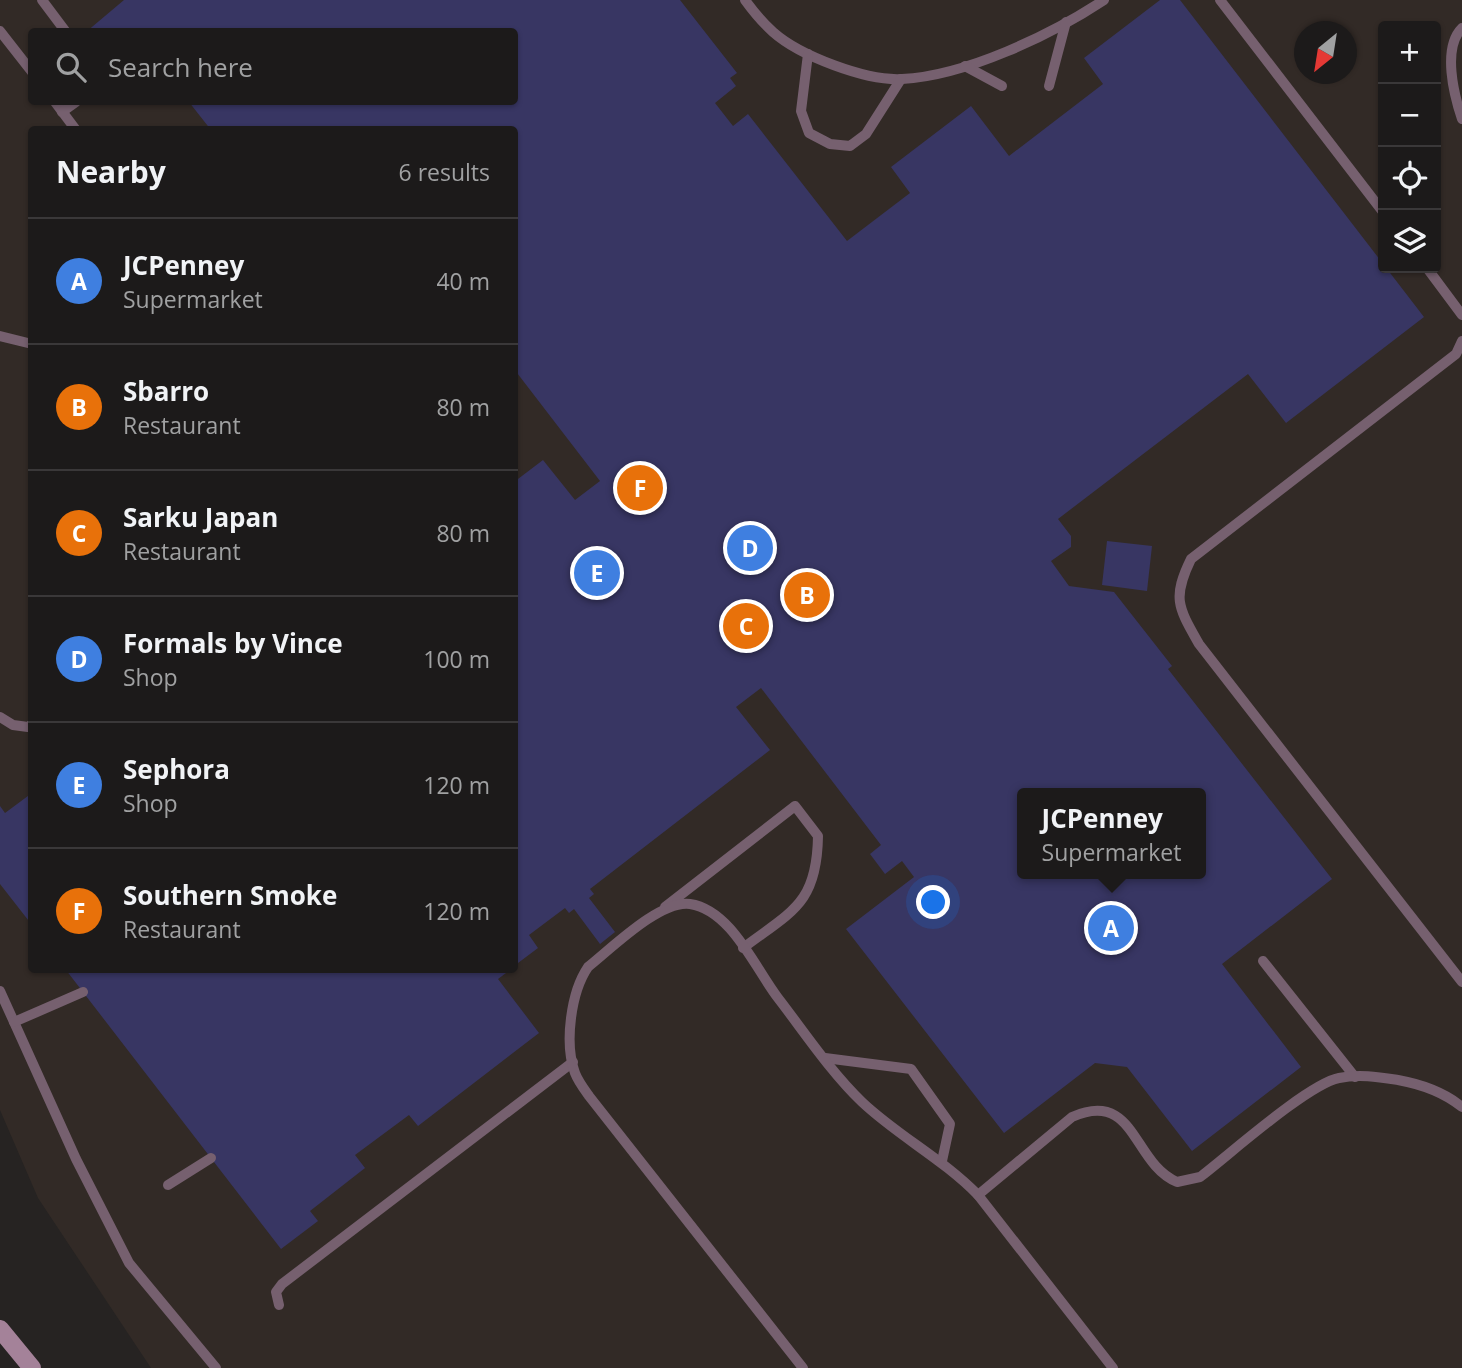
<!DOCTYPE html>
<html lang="en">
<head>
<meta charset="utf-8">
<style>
	body { margin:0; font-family:"Open Sans",sans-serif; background:#252323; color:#f1f3f6 }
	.controls { position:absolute; right:21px; top:21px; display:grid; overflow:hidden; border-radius:7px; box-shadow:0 2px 5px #0004 }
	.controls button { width:63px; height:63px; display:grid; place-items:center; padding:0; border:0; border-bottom:2px solid #3a3839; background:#1c1a1a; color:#f1f3f6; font:35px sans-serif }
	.compass { position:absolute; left:1294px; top:21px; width:63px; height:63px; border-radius:50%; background:#1c1a1a; box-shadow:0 2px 5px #0004; rotate:210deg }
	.you { position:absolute; left:934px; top:903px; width:24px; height:24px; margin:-18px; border:5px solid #fff; border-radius:50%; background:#1a73e8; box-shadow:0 0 0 10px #1a73e833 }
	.badge { display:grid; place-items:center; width:46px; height:46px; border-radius:50%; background:#1a73e8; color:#fff; font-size:23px; font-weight:700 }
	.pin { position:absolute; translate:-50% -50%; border:4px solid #fff; box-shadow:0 2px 7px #0006 }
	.popup { position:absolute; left:1017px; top:788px; width:189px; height:91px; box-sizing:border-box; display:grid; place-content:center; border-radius:7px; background:#1c1a1a; filter:drop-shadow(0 2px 5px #0005); font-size:23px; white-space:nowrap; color:#a0a1a2 }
	.popup b { font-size:26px; color:#f1f3f6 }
	.popup::after { content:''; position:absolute; left:50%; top:100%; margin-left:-14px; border:14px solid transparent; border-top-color:#1c1a1a }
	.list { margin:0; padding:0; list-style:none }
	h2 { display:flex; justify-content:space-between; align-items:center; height:91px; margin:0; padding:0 28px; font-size:30px }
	h2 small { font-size:23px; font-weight:400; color:#a0a1a2 }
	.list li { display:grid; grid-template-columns:46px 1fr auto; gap:21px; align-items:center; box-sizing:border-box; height:126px; padding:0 28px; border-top:2px solid #3a3839 }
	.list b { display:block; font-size:26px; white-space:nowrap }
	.list p { margin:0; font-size:23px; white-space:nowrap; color:#a0a1a2 }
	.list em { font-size:23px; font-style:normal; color:#a0a1a2 }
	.icon { flex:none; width:38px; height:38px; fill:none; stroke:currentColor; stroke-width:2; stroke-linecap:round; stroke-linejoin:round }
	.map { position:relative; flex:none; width:1462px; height:1368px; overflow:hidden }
	.search { position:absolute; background:#1c1a1a; box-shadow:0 2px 5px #0004; left:28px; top:28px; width:490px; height:77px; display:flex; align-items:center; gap:18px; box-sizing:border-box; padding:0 24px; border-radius:7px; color:#a0a1a2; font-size:26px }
	.panel { position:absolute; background:#1c1a1a; box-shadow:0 2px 5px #0004; left:28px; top:126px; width:490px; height:847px; border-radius:7px }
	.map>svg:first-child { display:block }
	.built { fill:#322a26; fill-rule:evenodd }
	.building { fill:#383663; fill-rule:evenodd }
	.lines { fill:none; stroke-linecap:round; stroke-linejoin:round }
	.lane { stroke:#76606f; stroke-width:10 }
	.secondary { stroke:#a48299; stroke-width:18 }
</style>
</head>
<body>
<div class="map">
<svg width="1462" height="1368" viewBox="0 0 1462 1368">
	<rect width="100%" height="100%" fill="#262322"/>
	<path class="built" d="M0,0h1462v1368h-1311l-113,-170 -38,-88zM1383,26h53v242h-53zM32,32h482v70h-482zM1304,32h42v42h-42zM32,130h482v840h-482zM1022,793h178v81h-178z"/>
	<g class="building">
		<path d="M124,0h556l57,73 -7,5 6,8 -21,17 18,23 15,-12 99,127 63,-48 -19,-26 80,-61 38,50 94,-72 -19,-26 76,-58h20l244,317 -138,106 -38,-49 -190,145 13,17v11l-20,14 18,25 45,6 58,74 -4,3 164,210 -110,85 79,103 -109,84 -65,-84 -32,-4 -91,70 -158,-204 68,-52 -12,-16 -17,13 -15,-20 11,-9 -120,-157 -25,19 34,43 -180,139 4,5 -5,4 26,34 -15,12 -26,-35 -5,4 -4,-5 -36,27 9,13 -24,18v-484l29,-22 32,40 25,-19 -86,-112v-239h-303l-22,-28h325v-70h-428zM1022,793h178v81h-178z"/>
		<polygon points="1107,541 1152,546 1147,591 1102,585"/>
		<polygon points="32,793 32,925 0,884 0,806 5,813"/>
		<polygon points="66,970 510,970 498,979 539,1033 418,1126 409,1115 355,1155 365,1168 310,1211 318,1221 281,1249"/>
	</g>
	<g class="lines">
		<g class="lane">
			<polyline points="42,0 66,32"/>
			<path d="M745,0c8,11 18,23 28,32 27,24 93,49 129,47 63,-3 149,-44 202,-79"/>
			<polyline points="1220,0 1383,212"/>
			<path d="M1462,28c-20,20 -8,67 0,91"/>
			<polyline points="0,31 32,72"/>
			<polyline points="808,54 801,111 809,133 830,144 850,146 866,134 901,79"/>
			<polyline points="965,66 1002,86"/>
			<polyline points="1049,86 1066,22"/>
			<polyline points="55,102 76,130"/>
			<polyline points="62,112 76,102"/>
			<polyline points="1427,268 1462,315"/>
			<polyline points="0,336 32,344"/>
			<path d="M1462,341l-6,13 -265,205c-19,39 -13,48 8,85l263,338"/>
			<polyline points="0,717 13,725 28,727 32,724"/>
			<path d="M665,907l130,-101 23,30c-1,68 -26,75 -75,112"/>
			<polyline points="1263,961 1355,1077"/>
			<polyline points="0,991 76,1159 129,1263 216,1368"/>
			<polyline points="14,1022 83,992"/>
			<polyline points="825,1058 911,1069 950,1124 942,1161"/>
			<polyline points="168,1185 211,1158"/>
			<path d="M978,1195l94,-78c64,-28 60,46 105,65l23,-5c29,-22 108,-93 139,-99 20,-4 39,-1 59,2 22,4 47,13 64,27"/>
			<polyline points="279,1305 276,1292 282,1284 573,1062"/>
			<path d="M803,1368l-214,-272c-5,-7 -11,-15 -14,-23 -11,-30 -4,-81 13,-106 24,-19 72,-67 102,-63 41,6 65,64 88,94 27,35 52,73 84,104 36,34 81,57 116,93l135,173"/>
		</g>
		<polyline class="secondary" points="0,1329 32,1368"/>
	</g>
</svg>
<div class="controls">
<button>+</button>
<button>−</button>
<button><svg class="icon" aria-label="locate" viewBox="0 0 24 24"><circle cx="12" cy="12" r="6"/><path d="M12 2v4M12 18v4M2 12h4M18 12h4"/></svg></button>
<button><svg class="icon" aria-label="layers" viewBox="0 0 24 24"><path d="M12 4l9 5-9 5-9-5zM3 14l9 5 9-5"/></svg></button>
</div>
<svg class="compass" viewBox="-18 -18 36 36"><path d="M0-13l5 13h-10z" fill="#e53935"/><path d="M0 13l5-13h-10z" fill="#a0a1a2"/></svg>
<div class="you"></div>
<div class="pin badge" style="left:1111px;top:928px;background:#3f7fe0">A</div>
<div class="popup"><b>JCPenney</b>Supermarket</div>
<div class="pin badge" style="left:807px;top:595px;background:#e8710a">B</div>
<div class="pin badge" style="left:746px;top:626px;background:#e8710a">C</div>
<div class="pin badge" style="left:750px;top:548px;background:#3f7fe0">D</div>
<div class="pin badge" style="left:597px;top:573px;background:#3f7fe0">E</div>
<div class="pin badge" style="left:640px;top:488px;background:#e8710a">F</div>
<div class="search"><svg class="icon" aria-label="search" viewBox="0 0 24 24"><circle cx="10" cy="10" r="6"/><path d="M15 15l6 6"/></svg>Search here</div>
<section class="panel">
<h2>Nearby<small>6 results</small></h2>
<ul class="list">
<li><span class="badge" style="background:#3f7fe0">A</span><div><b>JCPenney</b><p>Supermarket</p></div><em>40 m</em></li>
<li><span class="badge" style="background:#e8710a">B</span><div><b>Sbarro</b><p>Restaurant</p></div><em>80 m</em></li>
<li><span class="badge" style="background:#e8710a">C</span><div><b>Sarku Japan</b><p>Restaurant</p></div><em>80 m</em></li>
<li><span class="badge" style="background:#3f7fe0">D</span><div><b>Formals by Vince</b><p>Shop</p></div><em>100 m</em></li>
<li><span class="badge" style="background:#3f7fe0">E</span><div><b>Sephora</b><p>Shop</p></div><em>120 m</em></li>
<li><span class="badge" style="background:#e8710a">F</span><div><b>Southern Smoke</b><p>Restaurant</p></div><em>120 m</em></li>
</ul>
</section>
</div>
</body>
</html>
